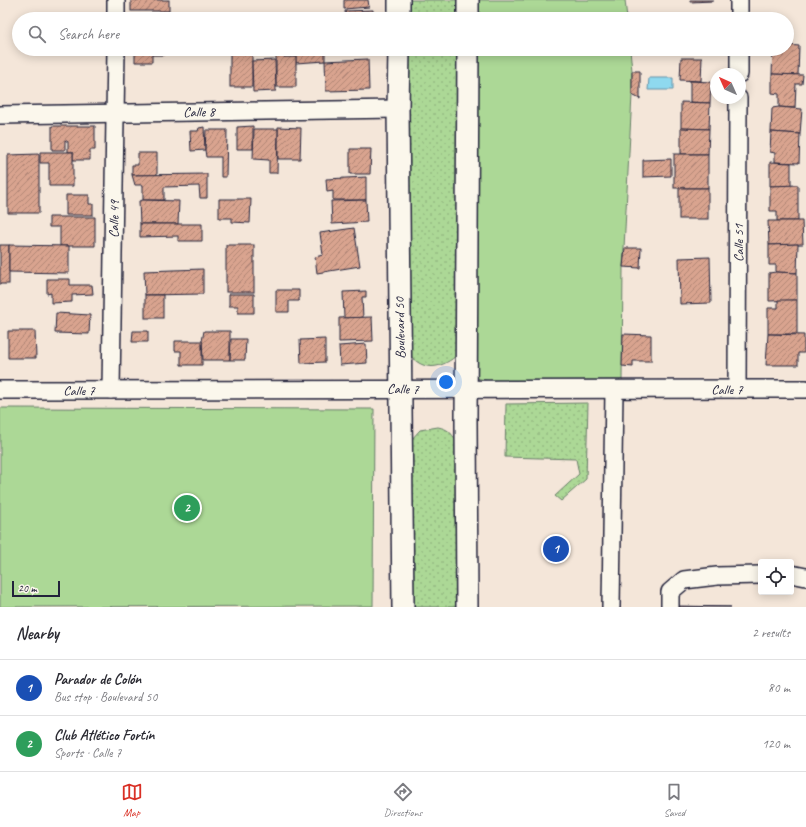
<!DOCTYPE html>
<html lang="en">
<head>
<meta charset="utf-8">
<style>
	body { margin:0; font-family:Caveat,sans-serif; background:#f2f2f3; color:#2b2b33 }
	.controls { position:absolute; right:12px; bottom:12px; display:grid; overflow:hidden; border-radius:4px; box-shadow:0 2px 10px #0003 }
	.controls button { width:36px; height:36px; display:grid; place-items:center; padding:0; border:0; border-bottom:1px solid #e1e1e2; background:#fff; color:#2b2b33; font:20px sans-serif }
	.compass { position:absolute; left:710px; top:68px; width:36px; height:36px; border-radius:50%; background:#fff; box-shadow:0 2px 10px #0003; rotate:315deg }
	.scale { position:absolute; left:12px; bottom:10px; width:48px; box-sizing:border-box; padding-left:4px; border:2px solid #22223b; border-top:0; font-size:11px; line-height:14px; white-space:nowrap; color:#22223b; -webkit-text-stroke:3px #fbf7ec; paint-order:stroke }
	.you { position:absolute; left:446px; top:382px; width:14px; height:14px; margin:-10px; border:3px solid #fff; border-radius:50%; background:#1a73e8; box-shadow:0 0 0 6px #1a73e833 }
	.badge { display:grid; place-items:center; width:26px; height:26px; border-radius:50%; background:#d93025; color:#fff; font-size:13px; font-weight:700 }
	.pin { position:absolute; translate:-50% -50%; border:2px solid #fff; box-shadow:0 1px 4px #0006 }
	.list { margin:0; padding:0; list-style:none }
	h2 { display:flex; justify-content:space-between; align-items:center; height:52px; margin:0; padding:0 16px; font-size:17px }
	h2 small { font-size:13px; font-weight:400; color:#7c7c81 }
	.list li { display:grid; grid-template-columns:26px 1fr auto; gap:12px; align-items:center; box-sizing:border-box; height:56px; padding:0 16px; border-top:1px solid #e1e1e2 }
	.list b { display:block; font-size:15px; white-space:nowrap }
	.list p { margin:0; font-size:13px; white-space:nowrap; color:#7c7c81 }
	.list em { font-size:13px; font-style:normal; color:#7c7c81 }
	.icon { flex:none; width:22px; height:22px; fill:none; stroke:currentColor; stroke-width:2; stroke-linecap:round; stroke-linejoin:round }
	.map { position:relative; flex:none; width:806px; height:607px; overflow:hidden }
	.search { position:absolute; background:#fff; box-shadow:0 2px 10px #0003; left:12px; right:12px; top:12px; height:44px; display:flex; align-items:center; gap:10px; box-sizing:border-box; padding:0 14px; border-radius:22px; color:#7c7c81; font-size:15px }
	.sheet { height:164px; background:#fff }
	nav { display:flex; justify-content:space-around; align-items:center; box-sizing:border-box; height:56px; border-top:1px solid #e1e1e2; background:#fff; font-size:11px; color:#7c7c81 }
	nav a { display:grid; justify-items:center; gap:2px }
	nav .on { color:#d93025 }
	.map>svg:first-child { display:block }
	.grass { fill:url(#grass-dots); stroke:#677d68 }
	.green { fill:#acd896; stroke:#677d68 }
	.water { fill:#8fd9ef; stroke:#6390a7 }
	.building { fill:url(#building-hatch); stroke:#22223b }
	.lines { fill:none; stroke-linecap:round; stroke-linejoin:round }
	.minor-casing { stroke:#22223b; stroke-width:20 }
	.major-casing { stroke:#22223b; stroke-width:24 }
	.minor { stroke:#fbf7ec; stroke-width:17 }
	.major { stroke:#fbf7ec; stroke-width:21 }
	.labels { text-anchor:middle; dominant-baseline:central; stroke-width:3.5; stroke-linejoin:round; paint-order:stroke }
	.street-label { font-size:14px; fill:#22223b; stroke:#fbf7ec }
</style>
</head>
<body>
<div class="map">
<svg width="806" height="607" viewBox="0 0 806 607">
	<defs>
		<pattern id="grass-dots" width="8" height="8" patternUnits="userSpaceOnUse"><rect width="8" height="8" fill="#acd896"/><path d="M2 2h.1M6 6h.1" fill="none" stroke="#94b982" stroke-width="1.8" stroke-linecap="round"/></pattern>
		<pattern id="building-hatch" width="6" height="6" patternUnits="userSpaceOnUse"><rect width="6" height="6" fill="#d9a48f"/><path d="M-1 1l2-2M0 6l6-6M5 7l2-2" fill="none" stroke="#b08576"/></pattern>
	</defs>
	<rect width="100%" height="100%" fill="#f4e6d9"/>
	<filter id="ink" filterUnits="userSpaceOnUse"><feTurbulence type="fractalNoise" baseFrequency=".025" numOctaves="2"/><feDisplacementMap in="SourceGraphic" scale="8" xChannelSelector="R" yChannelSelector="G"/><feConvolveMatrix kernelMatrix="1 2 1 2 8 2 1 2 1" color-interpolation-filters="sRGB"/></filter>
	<g filter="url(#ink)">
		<g class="grass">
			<rect x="409" y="0" width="50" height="19"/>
			<path d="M409,49h50l-3,307c-17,14 -34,15 -48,-3z"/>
			<polygon points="588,403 586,479 561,501 555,496 579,474 576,459 505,457 506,404"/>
			<path d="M438,427c10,2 13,5 18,14l4,166h-50l1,-167 9,-10z"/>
		</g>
		<g class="green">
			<polygon points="473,0 625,0 627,19 473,19"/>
			<polygon points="473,49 630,49 632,71 632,95 623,267 622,380 490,381 476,378"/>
			<polygon points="0,408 374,409 373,606 0,607"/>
		</g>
		<polygon class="water" points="649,78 673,78 673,90 648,90"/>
		<g class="building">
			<rect x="131" y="0" width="38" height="11"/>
			<polygon points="344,0 368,0 369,7 344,9"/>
			<polygon points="690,0 713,0 713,1 690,2"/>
			<polygon points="373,10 373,19 346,19 345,11"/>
			<polygon points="787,45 799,46 798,75 772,74 773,49 787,49"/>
			<polygon points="135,49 165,49 165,55 152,55 152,62 135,62"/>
			<rect x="230" y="49" width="22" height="38"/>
			<polygon points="295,49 325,49 325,61 296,63"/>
			<polygon points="276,54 283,54 284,57 296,57 296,87 276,87"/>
			<polygon points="681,58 702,58 701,81 680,80"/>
			<polygon points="368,59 369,90 326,91 325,61"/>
			<polygon points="275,60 276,91 253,92 252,61"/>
			<polygon points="632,71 640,71 640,99 632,95"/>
			<polygon points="772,74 803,75 802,84 796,84 795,108 779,107 779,94 772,93"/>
			<polygon points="690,81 711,82 710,103 690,102"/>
			<polygon points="681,102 710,103 709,129 681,128"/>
			<polygon points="779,107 802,109 800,134 771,132 772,108"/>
			<polygon points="52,126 95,126 95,150 90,150 90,160 73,160 73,152 68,152 68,142 65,140 65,150 52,150"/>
			<polygon points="253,126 253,149 237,149 237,127"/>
			<polygon points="204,127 205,150 191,151 190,131 198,131 199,128"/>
			<polygon points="278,127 301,128 300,159 278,159"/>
			<polygon points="681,128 709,129 708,154 681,154"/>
			<polygon points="254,129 278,129 277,173 269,173 269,160 253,159"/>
			<polygon points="206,130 227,130 226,177 221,177 221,157 206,157 205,150"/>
			<polygon points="771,132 800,134 799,163 775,162 775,153 770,152"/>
			<polygon points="350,149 371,149 370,174 350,174"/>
			<polygon points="40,152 73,152 73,186 49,186 49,163 40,163"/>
			<polygon points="138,153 157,153 157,175 132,175 132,165 138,165"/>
			<polygon points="39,154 39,213 8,213 8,155"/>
			<rect x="674" y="154" width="34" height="34"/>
			<polygon points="671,159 671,176 643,177 643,160"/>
			<polygon points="770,162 791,163 791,186 770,186"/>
			<polygon points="207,174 207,198 200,198 199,186 164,187 164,200 143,200 143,185 135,185 132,175"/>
			<polygon points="366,177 366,200 333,200 333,191 327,192 326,179"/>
			<polygon points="798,185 798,221 777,221 777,211 770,211 770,186"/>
			<rect x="679" y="188" width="29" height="31"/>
			<polygon points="66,195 89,195 89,204 93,204 93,215 66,215"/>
			<polygon points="219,199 251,199 250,223 232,222 232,218 219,218"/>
			<polygon points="143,200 179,201 178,224 140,224 139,201"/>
			<polygon points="366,200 367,222 332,224 331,201"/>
			<polygon points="49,217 95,217 95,246 60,246 60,227 49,227"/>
			<polygon points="768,221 802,221 803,244 769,245"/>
			<polygon points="140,224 202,224 202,241 178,241 178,236 140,237"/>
			<polygon points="354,228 360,266 317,273 315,257 323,255 320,233"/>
			<polygon points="798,244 797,273 776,272 776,265 769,265 769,245"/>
			<rect x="0" y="245" width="9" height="39"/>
			<polygon points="9,245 69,246 69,273 9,272"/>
			<rect x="226" y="245" width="28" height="47"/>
			<polygon points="625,248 641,248 640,268 623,267"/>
			<polygon points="710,257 711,303 680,304 679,258"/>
			<polygon points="203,269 203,294 145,295 144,271"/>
			<polygon points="776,272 797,273 797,300 769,301 769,273"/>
			<polygon points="47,279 70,279 70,285 92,285 93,294 72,295 72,302 51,303 51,293 47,294"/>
			<polygon points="276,290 299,290 299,301 289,301 289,312 276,312"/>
			<polygon points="366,291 366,297 362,297 363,318 344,318 343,292"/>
			<polygon points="229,294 254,294 254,313 238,313 238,306 229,306"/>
			<rect x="145" y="295" width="18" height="23"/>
			<polygon points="778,300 797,300 797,334 768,334 768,308 778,308"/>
			<polygon points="56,313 90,315 89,334 55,333"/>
			<polygon points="372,317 373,341 339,342 339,318"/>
			<polygon points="8,331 35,331 36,358 8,358"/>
			<polygon points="133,331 148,331 148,342 132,342"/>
			<polygon points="204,331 230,331 230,360 203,360 202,341"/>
			<polygon points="623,334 651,335 651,361 633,361 633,367 622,366"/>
			<polygon points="768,334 804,335 804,353 798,353 798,365 766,365"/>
			<polygon points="231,339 246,339 245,360 230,360"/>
			<polygon points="325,339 325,362 301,363 300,340"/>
			<polygon points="175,341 202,341 202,365 181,365 181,351 175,351"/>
			<polygon points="366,344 367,363 340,365 339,346"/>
			<polygon points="679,606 731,607 679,607"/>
		</g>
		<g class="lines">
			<defs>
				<g id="minor">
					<polyline points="116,0 116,19"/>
					<polyline points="739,19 739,0"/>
					<polyline points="739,74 739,49"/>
					<polyline points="0,115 398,109"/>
					<polyline points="737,389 738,98"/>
					<polyline points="0,390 806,389"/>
					<polyline points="111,390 116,49"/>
					<polyline points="791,574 806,577"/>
					<polyline points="611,607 614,390"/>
					<polyline points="670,607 670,592 684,580 717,576 761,575"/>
				</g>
				<g id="major">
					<polyline points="399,19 399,0"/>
					<polyline points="468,19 468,0"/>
					<polyline points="399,49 398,109 403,607"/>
					<polyline points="467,607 466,420 468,49"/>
				</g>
			</defs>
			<use href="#minor" class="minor-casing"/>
			<use href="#major" class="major-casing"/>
			<use href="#minor" class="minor"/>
			<use href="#major" class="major"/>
		</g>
	</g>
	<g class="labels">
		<g class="street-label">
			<text transform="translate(199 112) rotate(-1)">Calle 8</text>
			<text transform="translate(114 219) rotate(-89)">Calle 49</text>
			<text transform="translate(738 243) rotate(-90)">Calle 51</text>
			<text transform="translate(400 328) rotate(-91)">Boulevard 50</text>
			<text transform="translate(403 389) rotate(1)">Calle 7</text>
			<text x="727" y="389">Calle 7</text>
			<text x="79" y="390">Calle 7</text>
		</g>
	</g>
</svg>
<div class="controls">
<button><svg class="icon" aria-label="locate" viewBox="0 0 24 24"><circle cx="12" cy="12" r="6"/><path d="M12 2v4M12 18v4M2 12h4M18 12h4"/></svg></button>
</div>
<svg class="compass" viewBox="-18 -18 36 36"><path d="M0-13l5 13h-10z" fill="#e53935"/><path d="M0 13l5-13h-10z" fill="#7c7c81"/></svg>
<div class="scale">20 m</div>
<div class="you"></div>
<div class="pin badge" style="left:556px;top:549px;background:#1a4fb4">1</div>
<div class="pin badge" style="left:187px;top:508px;background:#2e9e5b">2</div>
<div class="search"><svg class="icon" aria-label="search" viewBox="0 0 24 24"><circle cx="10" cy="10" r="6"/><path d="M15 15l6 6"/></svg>Search here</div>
</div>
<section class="sheet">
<h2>Nearby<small>2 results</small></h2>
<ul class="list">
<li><span class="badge" style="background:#1a4fb4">1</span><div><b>Parador de Colón</b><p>Bus stop · Boulevard 50</p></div><em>80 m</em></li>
<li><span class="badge" style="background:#2e9e5b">2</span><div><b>Club Atlético Fortín</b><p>Sports · Calle 7</p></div><em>120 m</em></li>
</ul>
</section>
<nav>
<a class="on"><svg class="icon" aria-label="map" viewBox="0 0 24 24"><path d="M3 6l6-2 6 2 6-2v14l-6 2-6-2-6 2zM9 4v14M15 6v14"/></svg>Map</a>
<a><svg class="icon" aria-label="directions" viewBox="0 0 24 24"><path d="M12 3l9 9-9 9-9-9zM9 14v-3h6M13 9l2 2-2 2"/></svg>Directions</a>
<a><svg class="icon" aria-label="saved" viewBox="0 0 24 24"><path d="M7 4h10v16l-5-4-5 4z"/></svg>Saved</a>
</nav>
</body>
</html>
